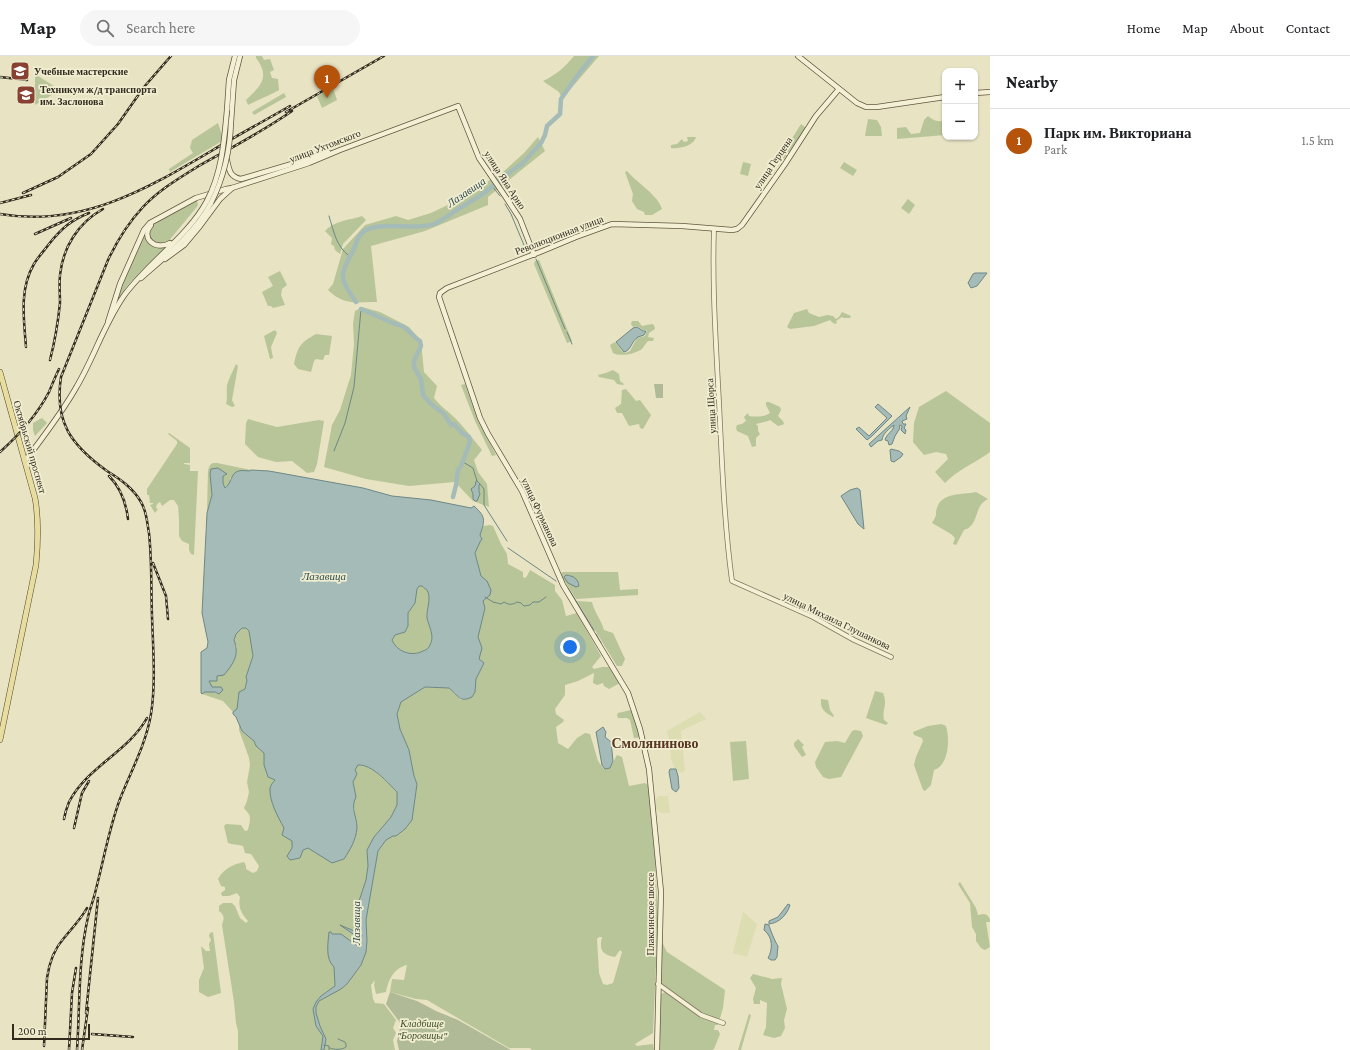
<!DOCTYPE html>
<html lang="en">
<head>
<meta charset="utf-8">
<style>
	body { margin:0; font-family:"Crimson Pro",serif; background:#f6f6f6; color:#202124 }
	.controls { position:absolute; right:12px; top:12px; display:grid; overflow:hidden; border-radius:8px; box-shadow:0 1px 3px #0004 }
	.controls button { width:36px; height:36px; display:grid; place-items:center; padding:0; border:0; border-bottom:1px solid #e0e0e0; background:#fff; color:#202124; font:20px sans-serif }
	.scale { position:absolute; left:12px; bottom:10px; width:78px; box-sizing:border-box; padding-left:4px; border:2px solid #322b1e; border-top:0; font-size:11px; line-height:14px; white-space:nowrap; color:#322b1e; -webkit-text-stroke:3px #f0edd1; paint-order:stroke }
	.you { position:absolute; left:570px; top:591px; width:14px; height:14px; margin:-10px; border:3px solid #fff; border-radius:50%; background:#1a73e8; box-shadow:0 0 0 6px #1a73e833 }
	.badge { display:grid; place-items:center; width:26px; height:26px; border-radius:50%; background:#b45309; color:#fff; font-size:13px; font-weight:700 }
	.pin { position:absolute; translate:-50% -33px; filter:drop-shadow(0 1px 2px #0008) }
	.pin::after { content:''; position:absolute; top:21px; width:14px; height:12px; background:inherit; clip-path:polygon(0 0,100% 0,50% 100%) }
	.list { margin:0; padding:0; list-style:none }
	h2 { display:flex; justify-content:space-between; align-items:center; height:52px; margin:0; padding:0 16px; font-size:17px }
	h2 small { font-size:13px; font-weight:400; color:#757577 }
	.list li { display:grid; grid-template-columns:26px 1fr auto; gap:12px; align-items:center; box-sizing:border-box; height:64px; padding:0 16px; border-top:1px solid #e0e0e0 }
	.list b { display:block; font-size:15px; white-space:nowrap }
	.list p { margin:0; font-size:13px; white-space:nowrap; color:#757577 }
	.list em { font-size:13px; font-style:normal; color:#757577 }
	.icon { flex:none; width:22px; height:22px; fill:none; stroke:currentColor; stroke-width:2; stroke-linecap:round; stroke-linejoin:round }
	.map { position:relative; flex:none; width:990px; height:994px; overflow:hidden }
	header { display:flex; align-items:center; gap:24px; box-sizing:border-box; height:56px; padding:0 20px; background:#fff; border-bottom:1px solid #e0e0e0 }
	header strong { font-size:19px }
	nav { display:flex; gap:22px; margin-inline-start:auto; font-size:14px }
	.search { width:280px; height:36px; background:#f6f6f6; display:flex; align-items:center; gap:10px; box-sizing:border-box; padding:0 14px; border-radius:22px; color:#757577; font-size:15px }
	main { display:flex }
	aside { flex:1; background:#fff }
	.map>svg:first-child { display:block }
	.farmland { fill:#dcddb1 }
	.green { fill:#b8c598; fill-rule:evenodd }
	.cemetery { fill:#b0ba97 }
	.water { fill:#a4bbb8; stroke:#6d8886; fill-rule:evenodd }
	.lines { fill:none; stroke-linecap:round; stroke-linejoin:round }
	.stream { stroke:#6d8886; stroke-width:1 }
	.river { stroke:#a4bbb8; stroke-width:4.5 }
	.tertiary-casing { stroke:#80755c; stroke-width:5.5 }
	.secondary-casing { stroke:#62563f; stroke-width:6 }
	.primary-casing { stroke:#4e4330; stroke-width:6 }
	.tertiary { stroke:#f4f0d5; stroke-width:4 }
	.secondary { stroke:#f4f0d5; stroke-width:4.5 }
	.primary { stroke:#e7dd9e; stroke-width:5 }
	.rail-casing { stroke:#322b1e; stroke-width:2.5 }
	.rail { stroke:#f0edd1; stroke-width:1; stroke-dasharray:3; stroke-linecap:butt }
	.secondary-bridge-casing { stroke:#62563f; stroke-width:6; stroke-linecap:butt }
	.secondary-bridge { stroke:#f4f0d5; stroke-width:4.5 }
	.labels { text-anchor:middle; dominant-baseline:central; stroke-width:3.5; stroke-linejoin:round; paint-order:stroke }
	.poi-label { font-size:10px; font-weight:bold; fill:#322b1e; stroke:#f0edd1; text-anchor:start }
	.street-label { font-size:10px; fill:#322b1e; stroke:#f0edd1 }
	.park-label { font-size:10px; font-style:italic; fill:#3c4c27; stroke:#f0edd1 }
	.water-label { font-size:11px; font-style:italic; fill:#2f4c50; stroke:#f0edd1 }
	.district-label { font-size:14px; font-weight:bold; fill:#593723; stroke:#f0edd1 }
</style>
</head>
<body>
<header>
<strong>Map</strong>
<div class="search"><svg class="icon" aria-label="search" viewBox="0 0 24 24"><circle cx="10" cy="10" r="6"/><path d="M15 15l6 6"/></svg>Search here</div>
<nav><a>Home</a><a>Map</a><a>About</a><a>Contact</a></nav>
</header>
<main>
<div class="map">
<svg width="990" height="994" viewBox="0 0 990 994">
	<rect width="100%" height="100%" fill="#e8e3c3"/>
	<g class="farmland">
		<polygon points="700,656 706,663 681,675 685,715 681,717 674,711 671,703 670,688 667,675"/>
		<polygon points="659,740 668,740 670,757 662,757 655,753 655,744"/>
		<polygon points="743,856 757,868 747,901 733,897"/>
	</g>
	<g class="green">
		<path d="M256,0h6l2,4 6,-1 4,11 -4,2 2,6 6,1 1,11c-10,6 -20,9 -31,15l-2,-5c14,-14 25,-22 10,-42z"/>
		<path d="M574,0h25l-37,43 -3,-7 -16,-11c13,-6 22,-14 31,-25z"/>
		<polygon points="35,18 60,34 35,49"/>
		<polygon points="333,32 337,44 322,52 317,40"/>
		<polygon points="284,37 286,41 254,59 252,56"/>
		<path d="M928,60c6,5 10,6 17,5v14l-48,4v-11l9,-1 5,7 9,-1 4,-13z"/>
		<polygon points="868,63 877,64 881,71 882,80 865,80"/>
		<polygon points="218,67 221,76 222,85 170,116 169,113 193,97 190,92 192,84"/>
		<polygon points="801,68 806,72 783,104 780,102"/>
		<path d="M538,81l7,14 -57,46v8l-63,26 -54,15 6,56c-20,0 -33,4 -49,-12l5,-6 10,-35 22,-24 31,-9 12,4 23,-7 25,-12 47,-29 21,-19z"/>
		<path d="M687,81h9c-2,9 -17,12 -25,11v-3l6,-1 5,-5 2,3 4,-1z"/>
		<polygon points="743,106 751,108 748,120 740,118"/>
		<polygon points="844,106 857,114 853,120 840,112"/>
		<path d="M627,115c10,12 31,24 35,38l-10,6h-7l-1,-3 -7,-3 -5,-8 1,-7 -8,-22z"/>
		<polygon points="908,143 915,149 909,158 901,152"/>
		<path d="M197,144l1,5 -2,3 -29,35 -11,1c-3,-3 -7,-5 -7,-10 0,-13 37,-29 48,-34z"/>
		<path d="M362,160l4,4 -23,24 -3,10 -5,-4 -1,-4 -3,-2 1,-6 -7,-7c8,-10 25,-11 37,-15z"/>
		<polygon points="146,173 152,189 157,192 167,191 139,217 127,230 112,252 135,196"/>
		<polygon points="539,204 572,285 567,287 534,208 535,205"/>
		<polygon points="280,215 287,229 282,233 281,239 285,249 273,252 271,250 268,250 262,236 273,230 268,221"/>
		<path d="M362,251l18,5 29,15 12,14 3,31 13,14 -3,12c6,8 14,13 21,20 10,10 18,21 27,32l-8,10 4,12 9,12 2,23 -16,-6 -18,-19 -46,4 -43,-7 -42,-12 8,-42 8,-15 11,-35 3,-31 -1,-20 2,-13z"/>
		<polygon points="807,253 809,257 819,261 827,259 833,260 836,263 839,261 842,256 851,260 850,262 844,262 842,261 836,265 837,266 836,268 833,267 830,264 814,270 790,273 787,271 794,257"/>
		<path d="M632,265h6l4,5 10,-2 2,1 1,4 -6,4 -1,4 6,1 -1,3h-5c-2,2 -4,5 -6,8 -7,5 -22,8 -29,4l-3,-8 5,-3 7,9 3,2 5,-2 7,-13 8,-2 2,-6h-4l-6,-4 -4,1 -2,-3z"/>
		<polygon points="275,274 277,277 271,291 273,302 270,303 264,280"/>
		<path d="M316,278l16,2 -3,19h-4l-2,5 -7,-1 -2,2 -3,11 -13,-3 -4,-5c4,-18 6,-21 22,-30z"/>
		<path d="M236,308l2,2 -6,34 3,6 -3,1 -6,-3c2,-6 0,-12 1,-19 2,-7 6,-14 9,-21z"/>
		<path d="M613,314l6,4 1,7 4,3 -1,1 -6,-1 -3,-4 -15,-3 -1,-2c6,-1 10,-3 15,-5z"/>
		<polygon points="465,328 478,364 496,399 492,400 475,365 461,329"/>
		<polygon points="626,333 636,345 640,344 651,359 643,373 640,372 639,368 629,370 622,357 617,357 615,352 621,348 622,334"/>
		<path d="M946,335l44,32v29c-15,11 -33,18 -45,31l-10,-11 13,-13 -2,-5 -10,-2 -12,3 -11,-13 1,-19 5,-16z"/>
		<path d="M766,346h3l11,5 1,3 -3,6 5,5 1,3 -2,1 -4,1 -8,-6 -2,1 -12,3 2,2v5l2,3 -4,4v8l-4,1 -4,-11 -11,-5 -1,-3 1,-3 5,-1 4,-3 -2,-4 4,-4 1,3c6,1 16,1 21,-3l-4,-8z"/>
		<polygon points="42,362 47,367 35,380 33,374 33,367"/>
		<polygon points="248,363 277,371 319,364 324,365 317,408 314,416 307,417 292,405 276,406 258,401 245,388 246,367"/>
		<polygon points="169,377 190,392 190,407 184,407 184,408 190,409 190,415 198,415 194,499 191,498 189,494 189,488 182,485 179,480 179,464 178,450 174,444 170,444 162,450 160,446 157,448 156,452 158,453 155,457 150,449 153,448 153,447 150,447 149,439 147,439 147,433 177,388 177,385 168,378"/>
		<polygon points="213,407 217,407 251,414 230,422 230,426 226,432 223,427 223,420 226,419 218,412 211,435 212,439 207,457 208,414 210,409"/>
		<path d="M976,436l12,7c-15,7 -8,26 -24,31l-8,15 -3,-1 2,-6 -4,-4 -19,-11c1,-2 4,-6 4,-9 0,-2 0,-4 1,-6 5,-16 25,-13 39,-16z"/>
		<path d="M490,469l3,1 8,18 6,10 1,10 15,8v5l2,1 2,-2 3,-6 25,15v6l7,9 4,16 11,-3 24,43 -9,11 2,2 8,-2h8l10,16 -11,6 -5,-3 -1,-3 -6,2 -4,-2 1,-10 -16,8 -13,4v10l-10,14 1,5 8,6 -1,2 -7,5 2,16 10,6 9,-11 8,-5 5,1 8,27 6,8 6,-1 7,-13 5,2 7,29 16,-3 4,3 3,8 6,125 -5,114 -18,11 2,2 16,-2 1,6h-122l-2,-2h-21l-82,-48 -11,-1 -26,-7 2,-13 12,1 3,-15c-14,4 -18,14 -21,27l-10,2 -2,-9 1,-5 -4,5 2,14 2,4 9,1 12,16 -3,8 3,5 -3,7 2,10h-71l1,-5v-9l-5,-10 -5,-13 1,-6 3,-6 22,-12 6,-5 14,-19 6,-24 -1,-21 12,-69 8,-11 7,-4h3l9,-7 7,-9 5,-36 -3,-8 -5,-26 -9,-21 -3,-15 4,-12 24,-15 24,1 12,12 14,-8 1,-13 8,-16 -5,-4 3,-11 -4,-11 7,-29 -3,-7 7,-6 -2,-14 -6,-5 -6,-24 7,-15 -2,-2 3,-9zM599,881h3c-3,13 0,18 13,20l5,-7 2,2 -9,31 -6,2 -4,-1 -4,-11 -2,-34z"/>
		<polygon points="563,516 618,516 620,534 638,533 638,539 576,543 560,518"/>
		<path d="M419,530h3c2,2 4,3 5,4 5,8 -1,20 0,28 2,9 8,18 3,27 -1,3 -4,5 -7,6 -11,6 -25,1 -31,-10l3,-6 10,-3 3,-6v-13l7,-10 2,-14z"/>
		<path d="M577,545l15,1c2,10 9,17 12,28l9,3 12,26 -3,7h-5z"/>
		<polygon points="242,572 246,572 249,574 253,600 246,621 247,624 245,634 239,636 237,653 233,656 223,645 202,638 205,636 215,636 216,638 221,631 212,631 208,626 209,625 211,625 217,620 237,591 234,585 236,578"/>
		<path d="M875,635l8,2c5,12 -1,15 1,27l4,3 -2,2 -20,-7z"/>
		<path d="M821,643l7,1 2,10 4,6 -1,1c-8,-5 -13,-7 -12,-18z"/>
		<polygon points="631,654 633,655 639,675 639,681 636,682 634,682 630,664 627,662 618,662 617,659 618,657"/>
		<path d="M239,668l3,7 12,10 2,5 8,7v12l11,14 3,38 14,24v7l11,2 5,-2 24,14 25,-35 -4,-25 3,-5 -3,-15 4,-8 -2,-4 3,-5c14,-1 29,18 39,27v13l-6,12 -17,20 -7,13 1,16 -2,14 -7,21 1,31 -1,1 -18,-7 21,9 -3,12 -11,-8 -16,-5 -4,14 6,19 1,19 -14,10 -8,13 3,17 7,10 -2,14h-83v-19l-2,-8 -2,-21 -12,-77c2,-6 3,-10 -3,-14v-5l4,-3h9l3,3 5,12 6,5 2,-2c-7,-8 -10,-14 -8,-24l-3,-4 -8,3h-7l-1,-3 4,-3v-3l-4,-1 -3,-7c5,-10 16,-15 26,-17l2,4v3l7,4 4,-2 2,-5 -8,-12 -6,-1 -2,-7c-6,-2 -10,-1 -15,-3l-4,-17 2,-2 15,1 4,6 3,-1c1,-5 4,-13 0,-17 -1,-2 -3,-3 -4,-5l3,-7 2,-9 -2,-10 3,-17 -1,-7 -10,-28z"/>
		<path d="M941,668l5,2c4,13 3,39 -12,44l-3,15 -6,6 -2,-1 -9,-25 2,-8 7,-16 -1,-3 -8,-3 -1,-3 15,-6z"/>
		<polygon points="855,674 861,675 863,680 841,721 829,723 823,721 816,711 815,706 825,686 837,685 845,687 852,675"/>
		<polygon points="798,683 804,689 802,691 806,699 802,701 794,690 794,687"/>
		<polygon points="746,685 749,723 733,725 730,686"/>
		<polygon points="960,826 976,852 978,859 984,858 987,859 990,863 990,866 986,866 990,891 985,894 981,892 976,885 976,878 972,871 970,847 958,828"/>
		<polygon points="213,876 221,937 208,941 199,936 199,924 204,912 201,890 206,895 210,895 209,888 211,884 209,880 210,877"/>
		<polygon points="661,884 667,896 725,934 723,952 718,969 715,969 714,974 718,974 720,978 714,993 712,994 659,994 660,939 665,936 661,924"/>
		<polygon points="753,918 772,923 782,922 781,928 787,953 784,964 785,972 781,980 774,982 763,979 766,971 767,947 760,944 760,948 754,948 753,943 756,932 750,922"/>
		<polygon points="749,958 751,959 741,994 738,994"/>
	</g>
	<g class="cemetery">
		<polygon points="654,328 663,328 663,342 656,342"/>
		<polygon points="390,936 417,945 436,955 458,964 511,994 399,994 397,985 401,968 386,948"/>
	</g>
	<g class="water">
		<polygon points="975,217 987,217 977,230 971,232 968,227 973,218"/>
		<path d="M637,271l6,4h3l-2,4c-2,1 -4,1 -6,2 -7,4 -6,13 -14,15l-8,-10 17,-14z"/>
		<polygon points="878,348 892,360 872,380 867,384 856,373 859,371 869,380 887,362 875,351"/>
		<path d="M910,351l-4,9 1,3 -5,2 1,3h3l-2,4 2,2 -1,4 -4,-4 1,-3 -1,-2 -2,1 1,2 -5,8 -3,8 -3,1 -1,-4 -3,-1c1,-6 9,-9 9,-15 -5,4 -11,8 -12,15l-4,1 -7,6 -2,-3z"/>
		<polygon points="891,393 899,395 903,398 901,401 894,406 891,405 890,394"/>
		<path d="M218,412l9,6 -4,2v7l2,5c10,-8 3,-20 24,-17l2,-1 18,1 94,17 29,8 39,4 40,8 3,-2c12,11 11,14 6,29l2,4 -2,3 -5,11 6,23 6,5 4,9 -1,5 -7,6 2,7 -7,29 4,11 -3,11 5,4 -8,16 -1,13 -3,5c-13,6 -13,-1 -23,-9l-24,-1 -24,15 -4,12 3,15 9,21 5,26 3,8 -5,36 -7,9 -9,7h-3l-7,4 -8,11 -12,69 1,21 -1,11 -5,13 -14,19 -6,5 -22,12 -3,6v6l4,13 6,13 -2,11h-3l2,-14 -7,-10 -3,-17 3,-7 5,-6 14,-10 -1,-19c-9,-8 -6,-24 -5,-35h2l1,2h9l18,13 3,-12 -3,3 -19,-13 19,8 1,-1 -1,-31 7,-21 2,-14 -1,-16 7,-13 17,-20 6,-12v-13c-9,-9 -25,-28 -39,-27l-3,5 2,4 -4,8 3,15c-6,11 1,19 1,31 -1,12 -7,22 -13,31l-12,4 -24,-15 -5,2 -3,8 -10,2 -3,-4 5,-8v-7l-10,-6 2,-7c-6,-11 -15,-27 -14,-40 1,-3 3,-6 5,-8l-7,-3 -4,-12v-12l-8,-7 -2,-5 -12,-10 -6,-14 -3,-3v-2l4,-3 2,-17 6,-3 2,-9 -1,-3 7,-21 -4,-25 -3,-3h-4l-6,6 -2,6c6,15 -1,24 -10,35l-7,1v5h-8l3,6h9l2,3 -4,4 -4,-2h-10l-3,2 -1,-1v-41l6,-4 1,-6 -6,-29 5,-100 5,-18 -2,-21 1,-5zM419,530h3c2,2 4,3 5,4 5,8 -1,20 0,28 2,9 8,18 3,27 -1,3 -4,5 -7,6 -11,6 -26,1 -31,-11l3,-5 10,-3 3,-6v-13l7,-10 2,-14z"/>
		<polygon points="476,425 477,425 480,428 479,429 479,436 480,438 477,445 475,445 473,443 473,438 471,433 475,430"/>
		<polygon points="857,432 860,434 864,473 858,468 841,440 850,434"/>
		<path d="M566,519c7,1 12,3 13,11l-3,1 -8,-4 -4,-6z"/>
		<polygon points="603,671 606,676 605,681 611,686 613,705 610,712 605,713 602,709 596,676"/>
		<polygon points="670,713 676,713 678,720 679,732 676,736 672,733 669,716"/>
		<path d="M788,848l2,1c-3,10 -11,18 -21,19v-3l9,-4z"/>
		<path d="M765,868l4,1c0,2 7,19 9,21l-1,11 -2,3h-4l-3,-2c5,-9 5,-21 -4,-28z"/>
	</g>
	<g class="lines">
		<g class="stream">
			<polyline points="492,130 500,140"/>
			<polyline points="505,148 511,158 526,194"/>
			<path d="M329,160c5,16 7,30 20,40"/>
			<polyline points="536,203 565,273"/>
			<polyline points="567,276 572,288"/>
			<polyline points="334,395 345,367 354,331 361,253"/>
			<polyline points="463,406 473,412 477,425"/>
			<polyline points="480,428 484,433 484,449 507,485"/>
			<polyline points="508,492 556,525"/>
			<polyline points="568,532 594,574"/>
			<path d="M485,541l8,5 8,2 3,-2c5,3 8,3 13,0l4,1 3,3 6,-1 3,-3h6l7,-5"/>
			<polyline points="596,578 601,587"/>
			<polyline points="324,989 329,990 329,994"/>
			<path d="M330,992c4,2 12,2 16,-1v-3l-1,-2 -7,-3"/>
		</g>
		<g class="river">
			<path d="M356,246c-15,-22 -18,-26 -4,-49 4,-7 4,-15 11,-21 14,-12 53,-1 71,-8 8,-3 15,-9 21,-13 11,-7 23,-13 33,-21 10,-8 19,-16 29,-23l5,-3 19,-21 4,-8 2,-9 13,-12 1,-15 16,-23 16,-20"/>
			<path d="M361,253l34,15c10,0 17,12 25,17l1,5 -7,15v6l7,12 2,16 8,9 13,10 7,11 3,-1 8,9 7,4 1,5 -9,24 -3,4 -2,15 -3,12"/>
		</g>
		<defs>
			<g id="tertiary">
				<path d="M714,173c-2,58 2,115 5,173 3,60 5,120 13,179l81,36 41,23 37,17"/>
				<polyline points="658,928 701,959 723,967"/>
			</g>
			<g id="secondary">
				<polyline points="798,0 857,47 866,51 877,51 945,41"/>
				<polyline points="975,37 990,36"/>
				<polyline points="227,54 229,24 235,0"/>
				<polyline points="231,66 234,24 240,0"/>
				<path d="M227,104c2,10 3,17 14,19l61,-18 26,-9"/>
				<path d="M151,169c-11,14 5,26 19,18"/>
				<polyline points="165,203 184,189 200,170 220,143 232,132"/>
				<path d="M141,222c25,-22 54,-45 70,-75"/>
				<polyline points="108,266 120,228 144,174 150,167 163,160 196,142 226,133 232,132 309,107 340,94 458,50 479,102 507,143 520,163 534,199"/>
				<path d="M25,405c18,-24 37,-48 52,-75 17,-29 27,-61 46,-89 24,-34 64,-59 84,-96"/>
				<polyline points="657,994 661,836 649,713 640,673 628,637 563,529 522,435 488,378 480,362 439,241 440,237 447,232 540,196 576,181 612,168 682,170 732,174 737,173 742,169 785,108 816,60 839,33"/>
			</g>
			<path id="primary" d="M0,316l35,126c4,22 3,45 1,67l-36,175"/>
		</defs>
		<use href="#tertiary" class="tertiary-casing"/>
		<use href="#secondary" class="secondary-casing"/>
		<use href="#primary" class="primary-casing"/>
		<use href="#tertiary" class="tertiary"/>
		<use href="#secondary" class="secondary"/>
		<use href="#primary" class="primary"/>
		<defs>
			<g id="rail">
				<polyline points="0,21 27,24"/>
				<polyline points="286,56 384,0"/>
				<polyline points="23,137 58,121 91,98 118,68 144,31 171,0"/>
				<polyline points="0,147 31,139"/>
				<path d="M0,158c81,14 147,-25 213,-64 25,-15 51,-29 77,-44"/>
				<polyline points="35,178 71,162"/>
				<path d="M26,291c-2,-27 -7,-58 8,-83 4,-7 10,-13 15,-20 12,-15 22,-24 40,-31"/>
				<path d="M50,304c5,-19 8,-38 10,-57 0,-9 -1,-18 0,-28 3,-28 18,-52 43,-66"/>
				<path d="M0,396c19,-17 37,-37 49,-60 3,-7 6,-15 10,-23"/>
				<path d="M109,420c12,12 17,26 19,43"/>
				<polyline points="153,507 166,540 168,563"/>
				<path d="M64,763c1,-6 3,-12 5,-17 18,-35 59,-50 78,-84"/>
				<polyline points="74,772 82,737 89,725"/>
				<polyline points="86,957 98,842"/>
				<polyline points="92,978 133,981"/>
				<path d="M44,990l3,-68c2,-14 7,-29 17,-40 8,-10 17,-19 23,-30"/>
				<polyline points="69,994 72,937 76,912"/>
				<path d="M77,994c3,-44 1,-89 11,-133 2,-9 6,-18 8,-28 8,-30 13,-61 24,-90 11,-28 26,-55 31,-85 5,-32 2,-66 1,-98 -1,-27 0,-55 -3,-83 -2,-10 -2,-21 -8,-31 -8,-14 -21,-23 -34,-31 -36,-26 -53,-49 -46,-94l47,-117c9,-19 20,-37 35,-53 16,-17 35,-28 54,-40 32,-18 65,-35 95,-56"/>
				<polyline points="82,994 88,952"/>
			</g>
		</defs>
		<use href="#rail" class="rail-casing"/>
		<use href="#rail" class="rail"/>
		<defs>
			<g id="secondary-bridge">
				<path d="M207,145c15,-29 17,-59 20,-91"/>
				<path d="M211,147c13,-26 19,-52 20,-81"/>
			</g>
		</defs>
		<use href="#secondary-bridge" class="secondary-bridge-casing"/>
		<use href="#secondary-bridge" class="secondary-bridge"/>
	</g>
	<defs>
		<symbol id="university-square" viewBox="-11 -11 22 22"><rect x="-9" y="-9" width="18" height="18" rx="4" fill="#884033" stroke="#f0edd1"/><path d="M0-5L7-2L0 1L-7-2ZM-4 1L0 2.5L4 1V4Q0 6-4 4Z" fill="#fff"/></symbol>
	</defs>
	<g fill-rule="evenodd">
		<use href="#university-square" x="9" y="4" width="22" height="22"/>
		<use href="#university-square" x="15" y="28" width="22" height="22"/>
	</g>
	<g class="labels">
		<g class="poi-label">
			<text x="34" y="15">Учебные мастерские</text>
			<text x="40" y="33">Техникум ж/д транспорта<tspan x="40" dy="12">им. Заслонова</tspan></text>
		</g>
		<g class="street-label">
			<text transform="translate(325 90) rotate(-21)">улица Ухтомского</text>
			<text transform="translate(773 107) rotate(-56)">улица Герцена</text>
			<text transform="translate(505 124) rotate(57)">улица Яна Арно</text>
			<text transform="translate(559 179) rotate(-21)">Революционная улица</text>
			<text transform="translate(711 350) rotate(-93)">улица Щорса</text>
			<text transform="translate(30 391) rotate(74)">Октябрьский проспект</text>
			<text transform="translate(540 456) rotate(65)">улица Фурманова</text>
			<text transform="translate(837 565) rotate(26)">улица Михаила Глушанкова</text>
			<text transform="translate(650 858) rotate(-90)">Плаксинское шоссе</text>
		</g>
		<g class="park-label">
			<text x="422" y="967">Кладбище<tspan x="422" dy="12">"Боровицы"</tspan></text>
		</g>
		<g class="water-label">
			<text transform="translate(466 136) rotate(-34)">Лазавица</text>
			<text x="324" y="520">Лазавица</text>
			<text transform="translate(356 867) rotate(-90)">Лазавица</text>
		</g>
		<g class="district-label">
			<text x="655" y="687">Смоляниново</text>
		</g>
	</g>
</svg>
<div class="controls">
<button>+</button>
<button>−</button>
</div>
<div class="scale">200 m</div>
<div class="you"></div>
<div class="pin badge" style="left:327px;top:42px">1</div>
</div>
<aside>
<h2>Nearby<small></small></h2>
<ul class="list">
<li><span class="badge">1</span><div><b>Парк им. Викториана</b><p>Park</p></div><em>1.5 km</em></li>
</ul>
</aside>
</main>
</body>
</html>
